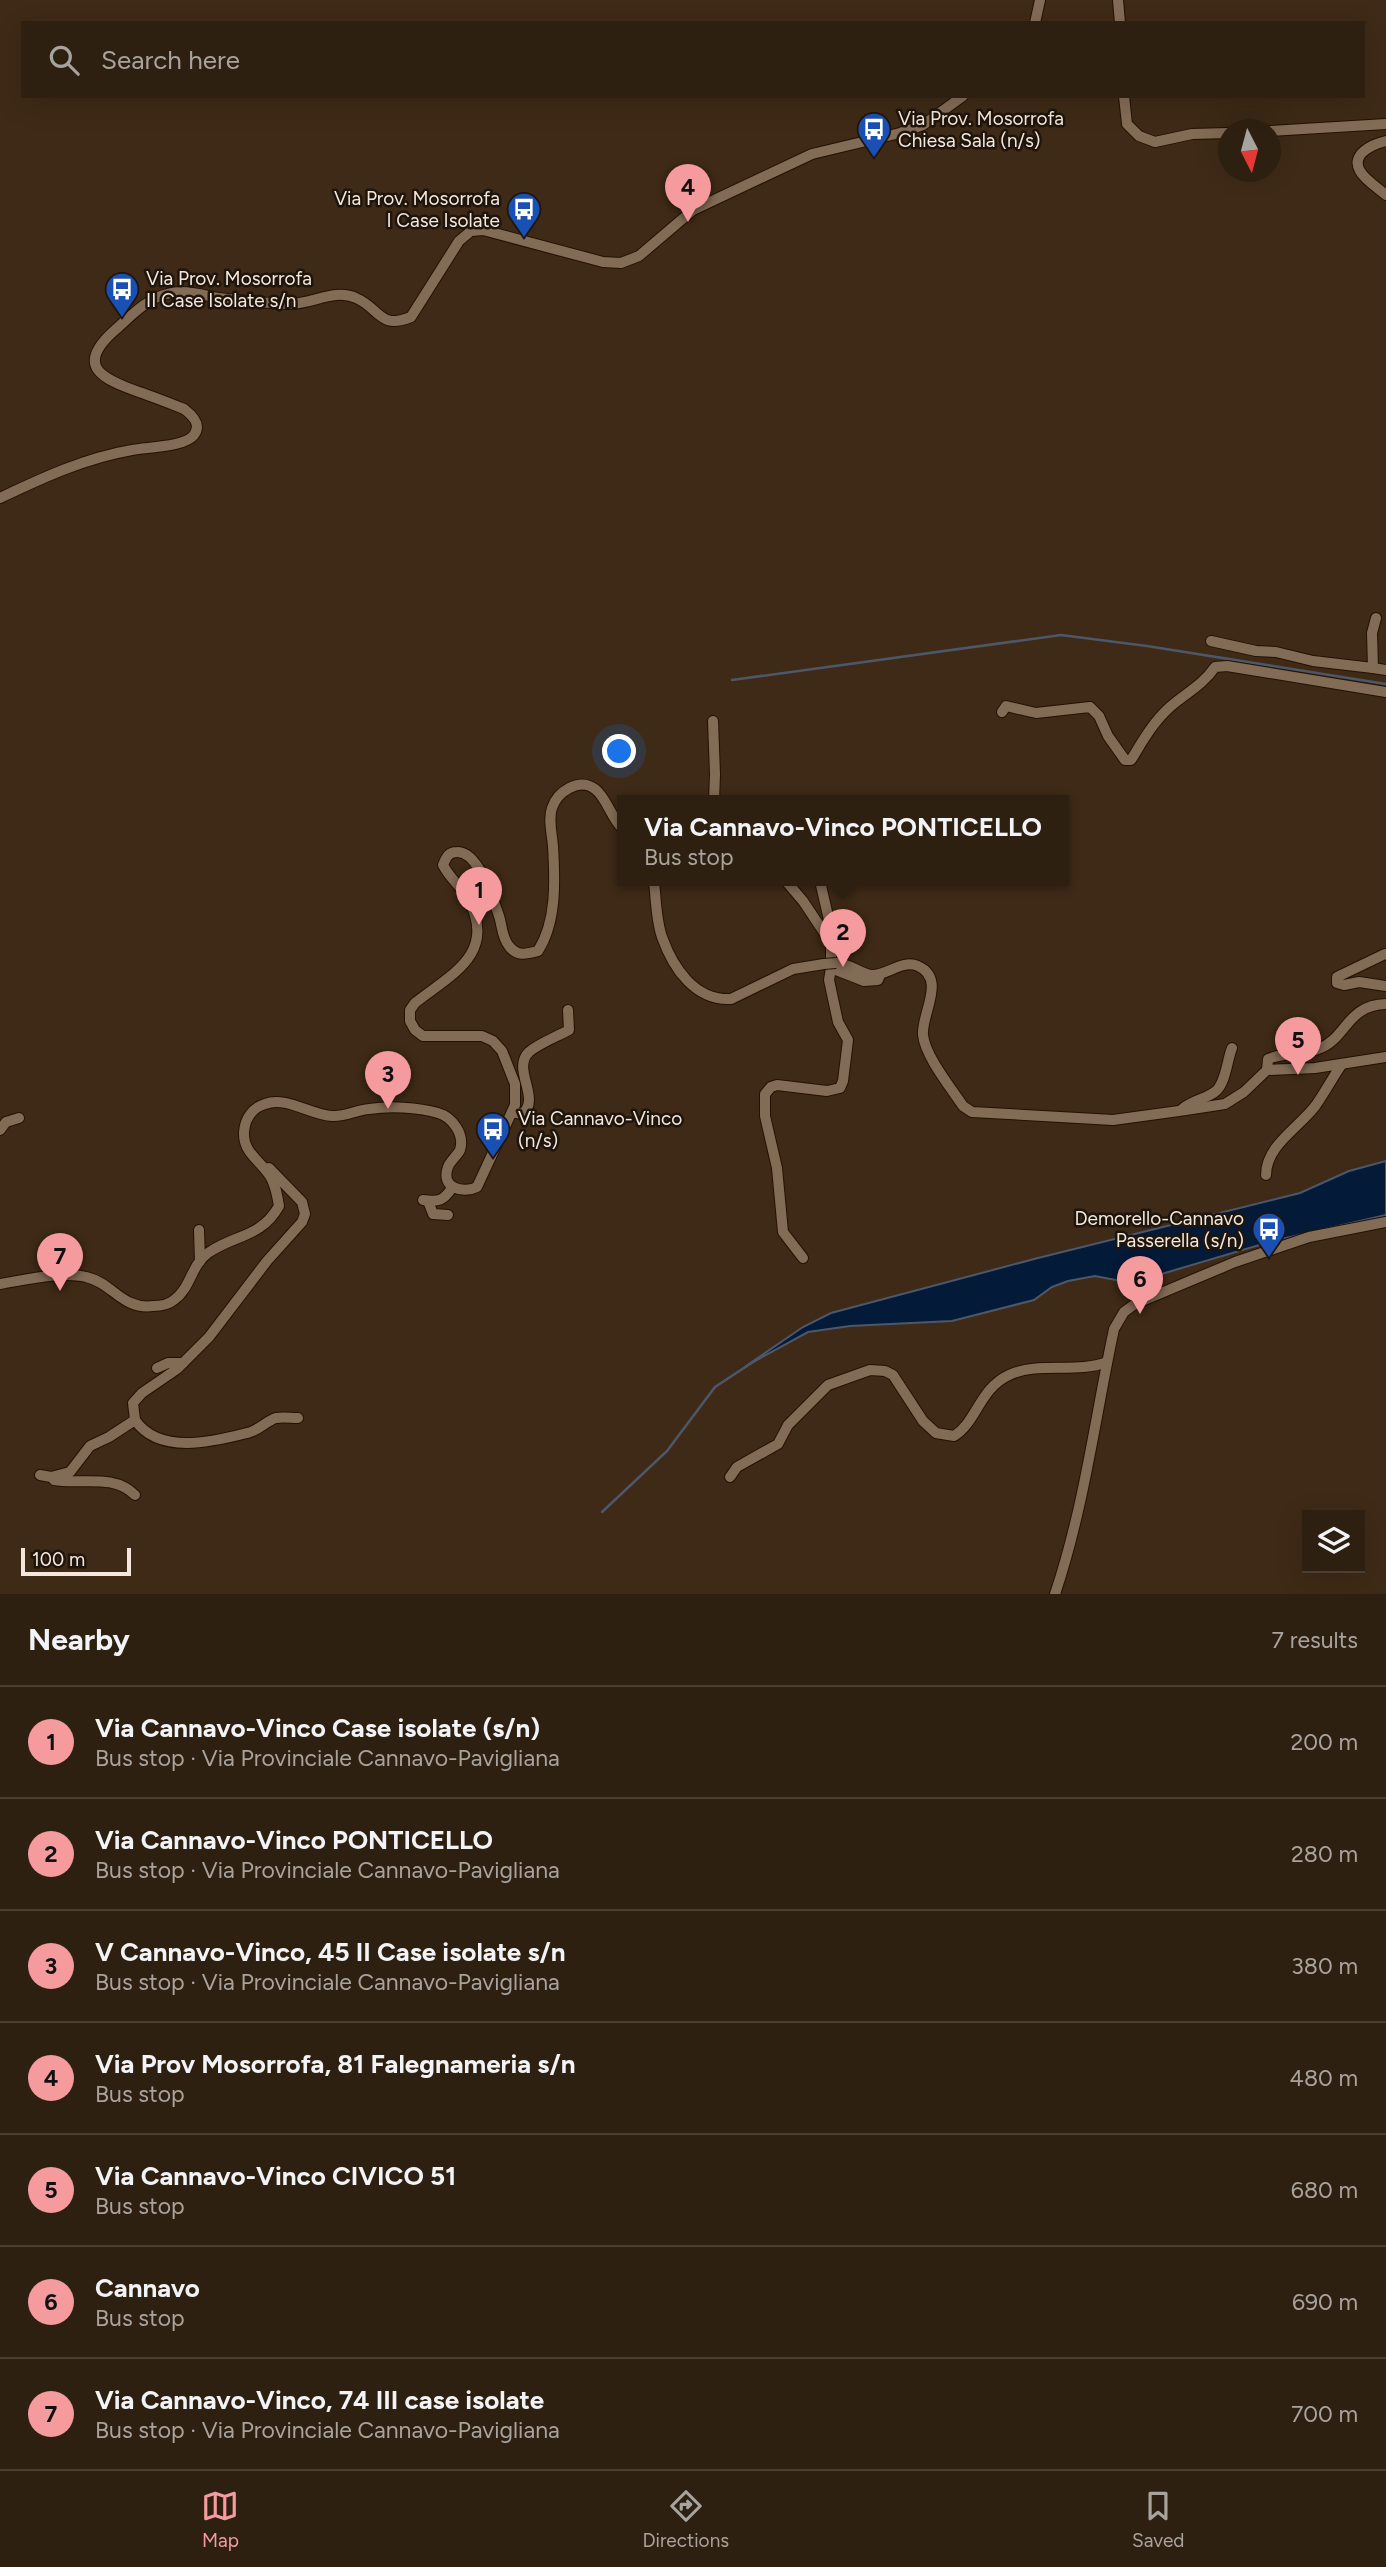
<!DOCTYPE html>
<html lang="en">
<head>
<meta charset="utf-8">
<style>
	body { margin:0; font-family:Figtree,sans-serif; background:#362819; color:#f1f3f6 }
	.controls { position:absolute; right:21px; bottom:21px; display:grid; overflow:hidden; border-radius:0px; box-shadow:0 7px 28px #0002 }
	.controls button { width:63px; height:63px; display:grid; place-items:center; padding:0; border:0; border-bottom:2px solid #493e30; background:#2e2010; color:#f1f3f6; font:35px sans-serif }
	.compass { position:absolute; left:1218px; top:119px; width:63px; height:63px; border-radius:50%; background:#2e2010; box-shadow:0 7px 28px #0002; rotate:174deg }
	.scale { position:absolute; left:21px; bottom:18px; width:110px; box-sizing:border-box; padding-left:7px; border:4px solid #f5e7db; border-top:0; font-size:19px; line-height:24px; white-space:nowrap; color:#f5e7db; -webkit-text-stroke:5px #1e150c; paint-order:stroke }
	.you { position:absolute; left:620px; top:752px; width:24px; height:24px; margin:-18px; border:5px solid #fff; border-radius:50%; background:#1a73e8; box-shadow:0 0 0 10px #1a73e833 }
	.badge { display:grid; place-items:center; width:46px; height:46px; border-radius:50%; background:#f59b9e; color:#111; font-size:23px; font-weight:700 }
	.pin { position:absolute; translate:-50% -58px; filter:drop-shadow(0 2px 4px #0008) }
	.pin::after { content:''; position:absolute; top:37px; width:24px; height:21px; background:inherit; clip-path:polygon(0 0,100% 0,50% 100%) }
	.popup { position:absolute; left:617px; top:795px; width:452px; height:91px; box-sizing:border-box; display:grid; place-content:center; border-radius:0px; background:#2e2010; filter:drop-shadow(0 2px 5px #0005); font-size:23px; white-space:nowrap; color:#a7a39f }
	.popup b { font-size:26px; color:#f1f3f6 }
	.popup::after { content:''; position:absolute; left:50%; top:100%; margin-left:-14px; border:14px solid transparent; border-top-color:#2e2010 }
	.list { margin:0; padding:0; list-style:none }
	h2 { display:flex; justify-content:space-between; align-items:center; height:91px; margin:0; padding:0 28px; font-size:30px }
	h2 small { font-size:23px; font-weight:400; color:#a7a39f }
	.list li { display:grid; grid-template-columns:46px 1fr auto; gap:21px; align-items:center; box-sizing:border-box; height:112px; padding:0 28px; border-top:2px solid #493e30 }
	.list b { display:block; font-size:26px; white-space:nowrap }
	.list p { margin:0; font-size:23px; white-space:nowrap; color:#a7a39f }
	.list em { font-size:23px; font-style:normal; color:#a7a39f }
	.icon { flex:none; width:38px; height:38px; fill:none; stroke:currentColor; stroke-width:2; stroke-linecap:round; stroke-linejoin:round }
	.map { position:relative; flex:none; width:1386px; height:1594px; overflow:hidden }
	.search { position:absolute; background:#2e2010; box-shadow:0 7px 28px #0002; left:21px; right:21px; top:21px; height:77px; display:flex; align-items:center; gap:18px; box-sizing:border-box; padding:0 24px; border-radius:0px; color:#a7a39f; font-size:26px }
	.sheet { height:875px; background:#2e2010 }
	nav { display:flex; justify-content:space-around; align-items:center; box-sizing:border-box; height:98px; border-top:2px solid #493e30; background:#2e2010; font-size:19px; color:#a7a39f }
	nav a { display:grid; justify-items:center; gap:4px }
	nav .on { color:#f59b9e }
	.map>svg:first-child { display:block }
	.water { fill:#041a39; stroke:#4c586a; stroke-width:2 }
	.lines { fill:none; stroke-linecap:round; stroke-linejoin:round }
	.stream { stroke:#4c586a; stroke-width:2.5 }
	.minor-casing { stroke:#241201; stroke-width:12 }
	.minor { stroke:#836c56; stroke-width:10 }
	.minor-bridge-casing { stroke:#241201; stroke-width:12; stroke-linecap:butt }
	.minor-bridge { stroke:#836c56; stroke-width:10 }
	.labels { text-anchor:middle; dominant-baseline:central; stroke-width:5; stroke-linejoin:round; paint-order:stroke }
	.poi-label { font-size:19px; fill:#f5e7db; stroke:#1e150c; text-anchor:start }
</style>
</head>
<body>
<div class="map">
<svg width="1386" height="1594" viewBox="0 0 1386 1594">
	<rect width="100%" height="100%" fill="#3e2a16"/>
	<polygon class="water" points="1386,1161 1386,1215 1273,1241 1131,1283 1095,1276 1068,1281 1052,1287 1034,1300 952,1321 850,1326 808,1332 746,1366 803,1327 831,1313 1038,1258 1300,1193 1349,1171"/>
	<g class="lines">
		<g class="stream">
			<polyline points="732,680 1061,635 1147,646 1386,684"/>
			<polyline points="602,1512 667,1451 715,1387 759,1358"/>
		</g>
		<defs>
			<g id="minor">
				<polyline points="1118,0 1120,23"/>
				<polyline points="1035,23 1040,0"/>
				<polyline points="1124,96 1127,124 1139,136 1155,142 1192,134 1228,133"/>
				<polyline points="1270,131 1386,124"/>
				<path d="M1386,141c-13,3 -36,13 -26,30 5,9 18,17 26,24"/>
				<path d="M0,498c42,-20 85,-40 132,-48 15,-3 53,-3 62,-15 8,-11 -2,-20 -10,-26 -15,-6 -30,-12 -45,-17 -37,-13 -65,-26 -24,-62 15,-13 31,-31 52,-36 18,-5 34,1 52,4 23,3 46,5 69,6 23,1 46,-16 68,-6 24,10 23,32 55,19l48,-76 12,-10 12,-1 120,32 18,1 18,-7 54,-46 119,-56 88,-21 23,-8 40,-29"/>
				<polyline points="1376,618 1372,633 1373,668 1386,670"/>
				<polyline points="1211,641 1256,651 1276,652 1313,661 1373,668"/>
				<path d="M1002,712l4,-6 30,7 54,-6 9,9 9,20 17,24h6c11,-18 22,-38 39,-53 16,-14 33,-22 45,-40l12,-1 159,26"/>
				<polyline points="713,721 715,774 714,801"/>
				<path d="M654,881c2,18 2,39 8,56 11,31 33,64 69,62l62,-30 31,-5"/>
				<polyline points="786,881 803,901 831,943 831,968 864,981 878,980 880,975"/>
				<polyline points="820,881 832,933 831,942"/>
				<polyline points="1385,954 1337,977 1337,983 1344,985 1359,982 1386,986"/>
				<path d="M836,963c13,0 23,10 35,12 16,1 31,-16 47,-9 29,13 3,48 5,69 2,21 28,53 40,71l9,6 141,8 66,-9 46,-7 19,-12 23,-22 48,-2 71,-11"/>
				<path d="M1267,1070l1,-11c17,-7 35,-4 50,-10 29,-10 28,-44 68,-45"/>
				<path d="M1181,1110c10,-10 26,-11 35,-19 10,-9 11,-31 16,-43"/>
				<path d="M512,1112l10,2c20,-15 -11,-45 7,-62 11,-9 27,-15 40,-22l-1,-20"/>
				<polyline points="0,1130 6,1122 19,1118"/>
				<path d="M1266,1175c0,-30 34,-48 50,-70 9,-13 17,-28 26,-41"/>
				<path d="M423,1200c16,2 20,1 29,-12"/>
				<polyline points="428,1201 433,1214 448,1215"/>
				<polyline points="199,1230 200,1261"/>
				<polyline points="803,1258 783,1232 777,1168 765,1116 765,1094 771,1087 777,1085 827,1091 840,1088 843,1081 848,1040 838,1022 829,980 831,968"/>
				<path d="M0,1284c25,-4 62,-13 86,-7 27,6 36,33 67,29 7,0 15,-1 21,-6 17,-12 17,-35 34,-47 27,-19 53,-15 71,-47 -2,-11 -3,-20 -9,-30 -10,-16 -27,-23 -26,-44 1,-13 8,-24 21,-28 21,-8 46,11 67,12 13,1 24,-6 37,-7 21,-3 48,-2 69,4 14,4 27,21 22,37 -3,6 -10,11 -12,17 -8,21 15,27 29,20l38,-82v-21l-13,-33 -9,-10 -11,-5h-59l-8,-6 -5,-9v-11l5,-7c35,-28 82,-49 54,-102 -6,-13 -19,-22 -26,-36 3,-7 5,-13 14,-13 21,-1 36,46 42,64 3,9 3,22 10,30 8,11 18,8 29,5 19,-30 17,-71 15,-105 -1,-12 -5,-27 -1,-38 5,-16 27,-31 43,-19 12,9 16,29 27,39"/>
				<polyline points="157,1368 168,1363 183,1363"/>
				<path d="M135,1420c24,35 77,22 112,13 11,-2 19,-12 29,-15 6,-1 15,0 22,0"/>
				<polyline points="40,1475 51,1477 70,1472 90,1446 109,1437 135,1420 133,1403 142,1393 177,1369 209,1337 267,1261 302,1222 305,1214 302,1202 269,1168"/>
				<path d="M730,1477l7,-10 41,-23 10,-19 40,-40 42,-15 15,1 8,4 30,46 13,12 18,3c23,-14 25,-47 55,-61 30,-14 67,-1 98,-13"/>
				<path d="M54,1480c26,5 59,-7 81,15"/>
				<path d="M1055,1594c29,-86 40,-176 59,-265l10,-17 11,-8 100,-42 74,-25 77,-15"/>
			</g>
		</defs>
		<use href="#minor" class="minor-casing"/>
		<use href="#minor" class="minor"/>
		<defs>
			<polyline id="minor-bridge" points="824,964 836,963"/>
		</defs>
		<use href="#minor-bridge" class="minor-bridge-casing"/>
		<use href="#minor-bridge" class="minor-bridge"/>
	</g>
	<defs>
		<symbol id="bus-pin" viewBox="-11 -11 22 30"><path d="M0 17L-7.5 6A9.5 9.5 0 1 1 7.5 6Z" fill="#1a4fb4" stroke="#1e150c"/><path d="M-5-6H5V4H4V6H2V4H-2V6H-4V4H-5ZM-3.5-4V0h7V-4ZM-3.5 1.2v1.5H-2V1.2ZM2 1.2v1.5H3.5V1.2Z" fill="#fff"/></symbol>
	</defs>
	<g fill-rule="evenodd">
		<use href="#bus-pin" x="855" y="110" width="38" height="52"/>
		<use href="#bus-pin" x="505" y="190" width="38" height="52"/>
		<use href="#bus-pin" x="103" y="270" width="38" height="52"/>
		<use href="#bus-pin" x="474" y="1110" width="38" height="52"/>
		<use href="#bus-pin" x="1250" y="1210" width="38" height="52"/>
	</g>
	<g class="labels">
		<g class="poi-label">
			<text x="898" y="118">Via Prov. Mosorrofa<tspan x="898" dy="22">Chiesa Sala (n/s)</tspan></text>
			<text x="500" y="198" text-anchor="end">Via Prov. Mosorrofa<tspan x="500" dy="22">I Case Isolate</tspan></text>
			<text x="146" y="278">Via Prov. Mosorrofa<tspan x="146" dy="22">II Case Isolate s/n</tspan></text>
			<text x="518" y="1118">Via Cannavo-Vinco<tspan x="518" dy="22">(n/s)</tspan></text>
			<text x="1244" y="1218" text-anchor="end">Demorello-Cannavo<tspan x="1244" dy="22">Passerella (s/n)</tspan></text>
		</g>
	</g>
</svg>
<div class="controls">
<button><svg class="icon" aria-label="layers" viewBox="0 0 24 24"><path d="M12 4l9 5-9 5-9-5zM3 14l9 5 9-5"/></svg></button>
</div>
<svg class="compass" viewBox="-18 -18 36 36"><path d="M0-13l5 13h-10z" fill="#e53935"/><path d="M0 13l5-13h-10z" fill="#a7a39f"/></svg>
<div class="scale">100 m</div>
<div class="you"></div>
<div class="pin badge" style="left:479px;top:925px">1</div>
<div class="pin badge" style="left:843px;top:967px">2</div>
<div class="popup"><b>Via Cannavo-Vinco PONTICELLO</b>Bus stop</div>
<div class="pin badge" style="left:388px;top:1109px">3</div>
<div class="pin badge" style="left:688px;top:222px">4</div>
<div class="pin badge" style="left:1298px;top:1075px">5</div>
<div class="pin badge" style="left:1140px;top:1314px">6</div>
<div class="pin badge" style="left:60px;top:1291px">7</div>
<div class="search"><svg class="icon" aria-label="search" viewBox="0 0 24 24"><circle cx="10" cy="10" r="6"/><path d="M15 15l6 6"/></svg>Search here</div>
</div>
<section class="sheet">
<h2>Nearby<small>7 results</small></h2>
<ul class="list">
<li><span class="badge">1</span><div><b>Via Cannavo-Vinco Case isolate (s/n)</b><p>Bus stop · Via Provinciale Cannavo-Pavigliana</p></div><em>200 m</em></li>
<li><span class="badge">2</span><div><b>Via Cannavo-Vinco PONTICELLO</b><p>Bus stop · Via Provinciale Cannavo-Pavigliana</p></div><em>280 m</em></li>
<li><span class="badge">3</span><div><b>V Cannavo-Vinco, 45 II Case isolate s/n</b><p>Bus stop · Via Provinciale Cannavo-Pavigliana</p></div><em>380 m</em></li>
<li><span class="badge">4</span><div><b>Via Prov Mosorrofa, 81 Falegnameria s/n</b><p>Bus stop</p></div><em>480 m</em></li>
<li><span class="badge">5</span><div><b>Via Cannavo-Vinco CIVICO 51</b><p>Bus stop</p></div><em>680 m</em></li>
<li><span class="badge">6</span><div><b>Cannavo</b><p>Bus stop</p></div><em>690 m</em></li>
<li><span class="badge">7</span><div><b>Via Cannavo-Vinco, 74 III case isolate</b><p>Bus stop · Via Provinciale Cannavo-Pavigliana</p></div><em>700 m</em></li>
</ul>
</section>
<nav>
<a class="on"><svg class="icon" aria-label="map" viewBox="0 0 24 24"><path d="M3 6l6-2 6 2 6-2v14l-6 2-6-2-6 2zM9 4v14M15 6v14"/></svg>Map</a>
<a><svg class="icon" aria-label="directions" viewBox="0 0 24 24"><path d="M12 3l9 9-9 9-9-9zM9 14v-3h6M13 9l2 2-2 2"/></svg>Directions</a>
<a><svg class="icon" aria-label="saved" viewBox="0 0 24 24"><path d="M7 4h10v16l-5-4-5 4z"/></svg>Saved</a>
</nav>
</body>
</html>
